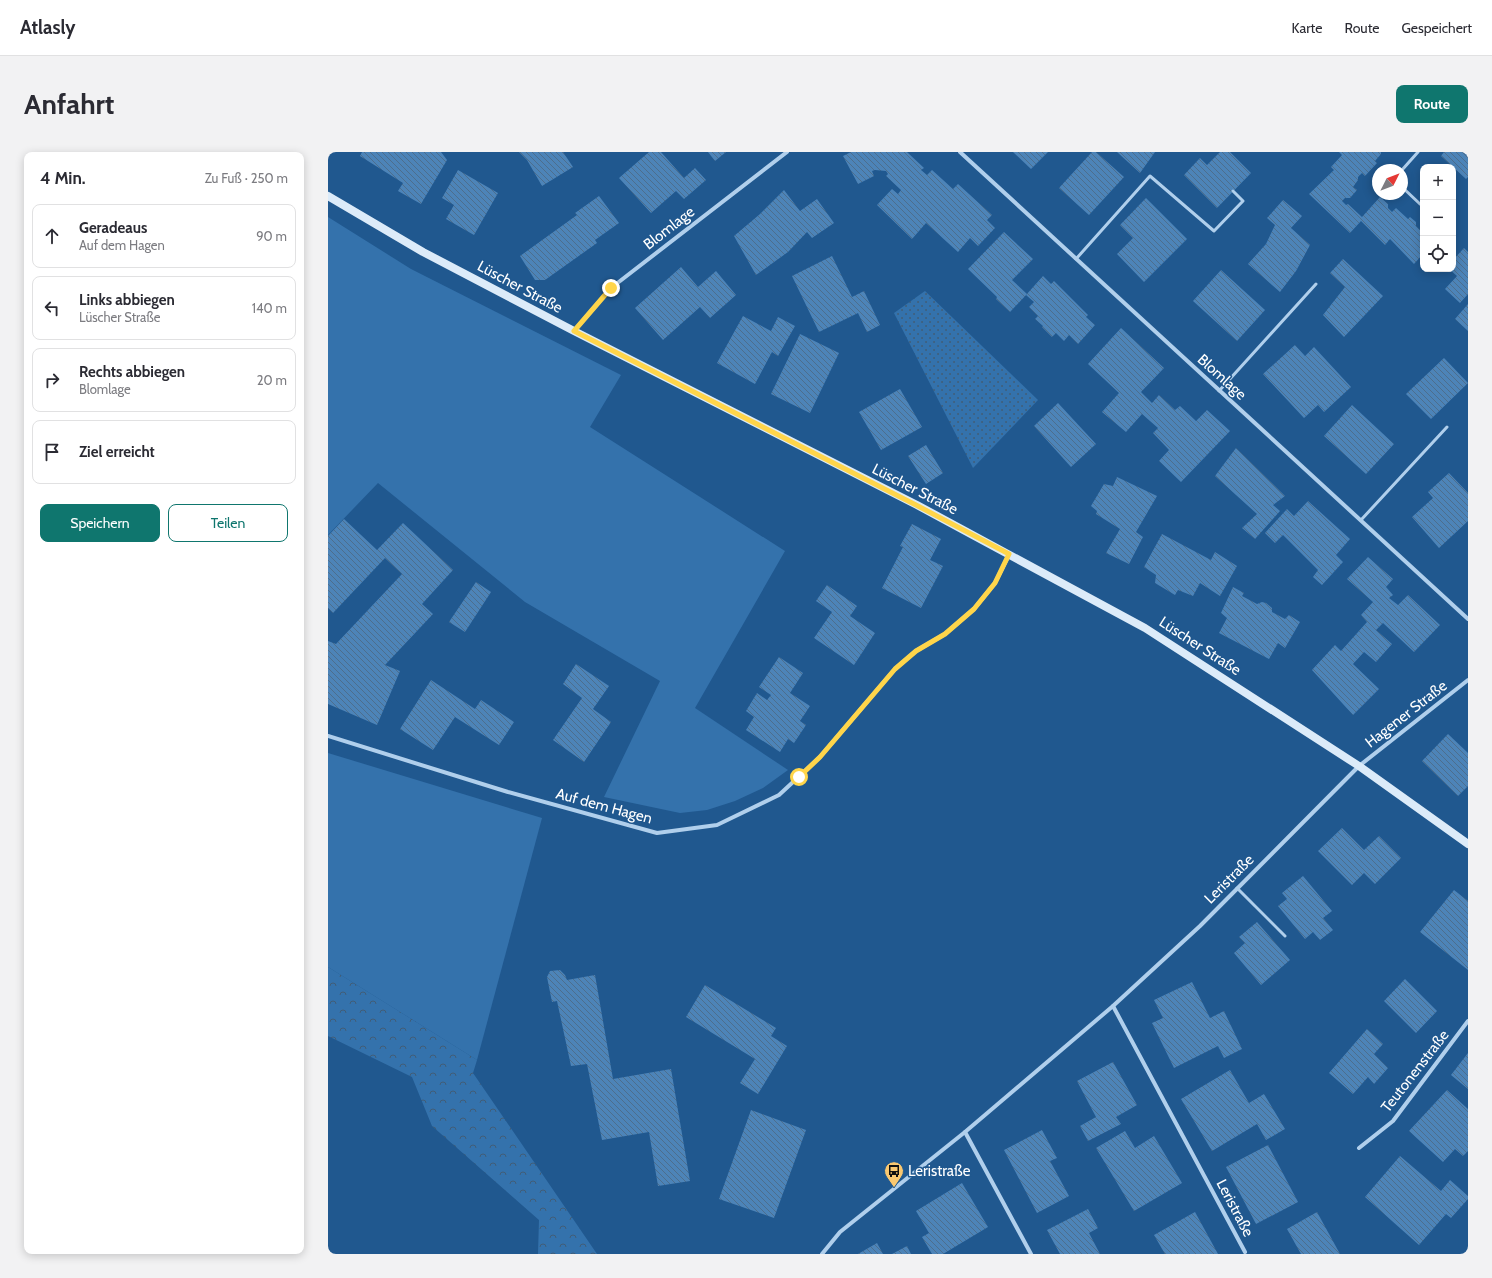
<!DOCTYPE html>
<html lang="de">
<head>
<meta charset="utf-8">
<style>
	body { margin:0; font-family:Cabin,sans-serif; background:#f2f2f3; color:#2b2b33 }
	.controls { position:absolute; right:12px; top:12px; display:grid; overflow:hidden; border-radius:8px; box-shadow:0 2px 10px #0003 }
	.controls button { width:36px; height:36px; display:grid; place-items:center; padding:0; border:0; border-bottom:1px solid #e1e1e2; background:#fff; color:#2b2b33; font:20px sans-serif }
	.compass { position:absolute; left:1044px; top:12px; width:36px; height:36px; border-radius:50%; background:#fff; box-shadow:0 2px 10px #0003; rotate:48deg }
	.stop { position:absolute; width:12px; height:12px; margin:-9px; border:3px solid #ffd54a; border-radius:50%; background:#fff }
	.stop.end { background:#ffd54a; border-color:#fff; box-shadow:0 1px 4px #0008 }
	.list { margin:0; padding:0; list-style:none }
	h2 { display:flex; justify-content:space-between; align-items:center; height:52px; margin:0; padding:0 16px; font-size:17px }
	h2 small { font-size:13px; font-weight:400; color:#7c7c81 }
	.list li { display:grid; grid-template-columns:26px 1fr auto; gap:12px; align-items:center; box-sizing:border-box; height:64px; margin:0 8px 8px; padding:0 8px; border:1px solid #e1e1e2; border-radius:8px }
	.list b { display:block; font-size:15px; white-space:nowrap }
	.list p { margin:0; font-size:13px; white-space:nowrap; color:#7c7c81 }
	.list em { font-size:13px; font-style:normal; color:#7c7c81 }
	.actions { display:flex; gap:8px; padding:12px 16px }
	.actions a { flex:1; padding:9px 0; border:1px solid #0f766e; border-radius:8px; text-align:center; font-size:14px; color:#0f766e }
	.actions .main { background:#0f766e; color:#fff }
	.icon { flex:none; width:22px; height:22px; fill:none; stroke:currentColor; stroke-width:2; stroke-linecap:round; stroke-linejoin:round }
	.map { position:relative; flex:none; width:1140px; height:1102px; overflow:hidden; border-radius:8px }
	header { display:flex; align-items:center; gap:24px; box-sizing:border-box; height:56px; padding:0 20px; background:#fff; border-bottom:1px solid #e1e1e2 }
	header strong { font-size:19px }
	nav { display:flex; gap:22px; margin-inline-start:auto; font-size:14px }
	.intro { display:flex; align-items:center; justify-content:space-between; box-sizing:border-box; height:96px; padding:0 24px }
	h1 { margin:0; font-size:28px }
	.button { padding:10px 18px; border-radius:8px; background:#0f766e; color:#fff; font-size:14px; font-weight:700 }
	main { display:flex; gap:24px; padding:0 24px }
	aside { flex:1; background:#fff; border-radius:8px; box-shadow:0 2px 10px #0003 }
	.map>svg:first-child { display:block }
	.grass { fill:#3472ac }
	.forest { fill:url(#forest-crowns) }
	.park { fill:url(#park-dots) }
	.building { fill:url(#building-back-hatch) }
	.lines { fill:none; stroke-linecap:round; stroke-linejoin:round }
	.lane { stroke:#b0cfec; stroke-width:3 }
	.street { stroke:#b0cfec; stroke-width:4 }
	.secondary { stroke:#dcebf9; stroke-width:8 }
	.route { stroke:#ffd54a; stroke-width:5 }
	.labels { text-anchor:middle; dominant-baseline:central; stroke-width:3; stroke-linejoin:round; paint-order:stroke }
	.street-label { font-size:15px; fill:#fff; stroke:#20588f }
	.poi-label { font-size:15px; fill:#fff; stroke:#20588f; text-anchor:start }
</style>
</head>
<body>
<header>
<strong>Atlasly</strong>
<nav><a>Karte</a><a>Route</a><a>Gespeichert</a></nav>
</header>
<div class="intro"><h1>Anfahrt</h1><a class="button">Route</a></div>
<main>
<aside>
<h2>4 Min.<small>Zu Fuß · 250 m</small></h2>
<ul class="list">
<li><svg class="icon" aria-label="ahead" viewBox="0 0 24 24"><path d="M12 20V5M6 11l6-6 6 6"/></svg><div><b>Geradeaus</b><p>Auf dem Hagen</p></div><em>90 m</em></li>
<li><svg class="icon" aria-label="left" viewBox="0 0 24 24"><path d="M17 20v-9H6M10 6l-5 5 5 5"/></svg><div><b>Links abbiegen</b><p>Lüscher Straße</p></div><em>140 m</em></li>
<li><svg class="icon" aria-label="right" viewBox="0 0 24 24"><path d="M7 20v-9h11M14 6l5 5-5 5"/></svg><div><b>Rechts abbiegen</b><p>Blomlage</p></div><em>20 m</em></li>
<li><svg class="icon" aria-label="arrive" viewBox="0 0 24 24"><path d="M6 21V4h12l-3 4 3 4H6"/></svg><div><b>Ziel erreicht</b></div></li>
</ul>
<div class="actions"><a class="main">Speichern</a><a>Teilen</a></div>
</aside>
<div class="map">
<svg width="1140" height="1102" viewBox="0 0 1140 1102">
	<defs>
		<pattern id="forest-crowns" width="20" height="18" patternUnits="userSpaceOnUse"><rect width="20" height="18" fill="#3472ac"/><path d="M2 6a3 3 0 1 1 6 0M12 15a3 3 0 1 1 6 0" fill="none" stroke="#415d77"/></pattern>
		<pattern id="park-dots" width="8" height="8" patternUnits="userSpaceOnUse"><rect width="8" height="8" fill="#3472ac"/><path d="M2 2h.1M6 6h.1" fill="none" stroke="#415d77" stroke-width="1.8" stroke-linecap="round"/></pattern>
		<pattern id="building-back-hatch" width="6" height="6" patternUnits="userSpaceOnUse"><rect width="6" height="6" fill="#4d84b8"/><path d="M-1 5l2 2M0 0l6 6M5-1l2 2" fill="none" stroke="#4d6e8d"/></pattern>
	</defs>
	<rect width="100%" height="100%" fill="#20588f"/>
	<g class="grass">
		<polygon points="0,65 83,117 293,223 262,275 457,399 367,556 460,618 435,636 407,649 379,658 352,661 276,645 332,529 197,450 50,331 0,383"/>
		<polygon points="0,601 214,666 149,908 0,815"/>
	</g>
	<polygon class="forest" points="0,815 149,908 145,921 269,1102 210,1102 211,1068 104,974 84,925 0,884"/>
	<polygon class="park" points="597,139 710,248 645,316 566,161"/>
	<g class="building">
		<polygon points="34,0 113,0 119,8 93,52 70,39 75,31 32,4"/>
		<polygon points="191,0 235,0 245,15 214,34 199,8"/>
		<polygon points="321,0 333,0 356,26 367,16 378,28 356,47 348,39 323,61 291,26"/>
		<polygon points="380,0 398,0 387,9"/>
		<polygon points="523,0 579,0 596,16 593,18 599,23 604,18 625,37 630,32 664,63 659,68 667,76 650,94 642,86 630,100 598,71 584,87 549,53 564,37 570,42 573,38 558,24 560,22 558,19 547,18 544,19 546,24 530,32 515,4"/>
		<polygon points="685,0 720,0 703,17"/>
		<polygon points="764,0 768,0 796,25 761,63 731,36"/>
		<polygon points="789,0 827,0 812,21"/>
		<polygon points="892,0 902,0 923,21 889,56 856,23 872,6 879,13"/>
		<polygon points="1011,0 1053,0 1053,2 1047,9 1049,11 1037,24 1034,21 1030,25 1030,28 1025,35 1029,38 1022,46 1017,46 1014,49 1018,53 1020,52 1034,65 1052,45 1060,52 1060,56 1064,60 1068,56 1080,67 1082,65 1088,70 1088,74 1092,78 1095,75 1095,102 1086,112 1062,87 1057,93 1033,69 1022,81 981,42 1006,18 1003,15 1014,3"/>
		<polygon points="1116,0 1140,0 1140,25 1138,27 1113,4"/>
		<polygon points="130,18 170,41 146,83 118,67 126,53 114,46"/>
		<polygon points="456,38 472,59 489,47 506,71 484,86 479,80 460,100 428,123 406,84 432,62"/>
		<polygon points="271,44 291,71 267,88 269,91 217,128 207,128 192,104 249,63 247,61"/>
		<polygon points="818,46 859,87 816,130 789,102 805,86 792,73"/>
		<polygon points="955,48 974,64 963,76 982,93 968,119 952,140 920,112 938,92 947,73 939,66"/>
		<polygon points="676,80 705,107 684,128 699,142 682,160 668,147 669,145 640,117"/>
		<polygon points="1136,96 1140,100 1140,142 1132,151 1117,137 1129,124 1121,117 1125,117 1125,108"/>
		<polygon points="504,104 524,145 536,139 552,173 539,180 530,161 491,180 464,124"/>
		<polygon points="1015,107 1055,144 1016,185 995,163 1017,135 1002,121"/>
		<polygon points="353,115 370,135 388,119 408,143 382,166 372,155 335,188 307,156"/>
		<polygon points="893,118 937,158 909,189 865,149"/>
		<polygon points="715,124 723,132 726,129 760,163 758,165 767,173 750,192 741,183 736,189 728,181 724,185 714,175 715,174 707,167 710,164 701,155 706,150 698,143"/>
		<polygon points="1140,152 1140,179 1127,167"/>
		<polygon points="415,164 443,179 450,165 467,174 450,204 444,200 427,232 389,211"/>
		<polygon points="793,176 836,216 813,240 824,251 831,243 847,258 852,254 868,269 879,258 902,279 853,330 831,309 841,298 825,281 830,276 814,262 798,280 774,260 791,241 760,212"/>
		<polygon points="472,182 511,201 482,261 443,242"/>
		<polygon points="967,193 977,204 986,195 1023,235 996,260 990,253 976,266 935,222"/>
		<polygon points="1116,206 1140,231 1103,267 1078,242"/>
		<polygon points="572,237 594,275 553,298 531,260"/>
		<polygon points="730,251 768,292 743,315 706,274"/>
		<polygon points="1024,253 1066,292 1038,322 996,284"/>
		<polygon points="598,293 615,321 598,332 580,304"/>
		<polygon points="908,296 957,344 945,353 952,359 927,387 914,376 929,362 887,324"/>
		<polygon points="1121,321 1140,341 1140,369 1111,396 1084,365 1105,346 1100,340"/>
		<polygon points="789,325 829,344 808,380 815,385 801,412 778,401 792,377 768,362 769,359 763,354 776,332 785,334"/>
		<polygon points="980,349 1022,387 1008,403 1015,410 994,433 985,425 990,418 955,383 947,391 937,381 959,357 966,364"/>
		<polygon points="16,367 49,398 75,371 125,418 94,452 105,462 57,513 72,519 49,573 0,552 0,489 8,492 74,422 57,406 5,461 0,456 0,384"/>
		<polygon points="584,372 613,387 602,408 615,414 593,456 554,436 575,395 572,394"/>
		<polygon points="834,382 883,408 887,400 909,414 892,444 872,431 865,444 850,438 847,443 827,431 828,423 816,415"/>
		<polygon points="1040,405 1065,427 1058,435 1065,443 1061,446 1070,453 1080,443 1112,473 1086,500 1055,471 1048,478 1064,492 1048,510 1036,500 1025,512 1051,537 1025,563 984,518 1007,493 1013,499 1039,470 1033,463 1045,450 1019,427"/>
		<polygon points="148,430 163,440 137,480 121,470"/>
		<polygon points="499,433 529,454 522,464 547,481 526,513 486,486 504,460 488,449"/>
		<polygon points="905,435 916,441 914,444 929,452 934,450 938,451 944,456 944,460 957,467 961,463 972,470 957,496 950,491 941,507 891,481 899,466 893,461"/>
		<polygon points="451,505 475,521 462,541 482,554 472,569 478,573 466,591 460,587 452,600 418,578 426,565 418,559 429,541 439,548 443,543 431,535"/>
		<polygon points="248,512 281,534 265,557 283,570 256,610 225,588 254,546 235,532"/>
		<polygon points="103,528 147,557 153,548 186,570 171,593 127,565 105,598 72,577"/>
		<polygon points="1120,582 1140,601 1140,634 1130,644 1094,609"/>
		<polygon points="1014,676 1036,698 1051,684 1073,706 1047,732 1036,721 1024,733 990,699"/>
		<polygon points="975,724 1004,759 995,766 1005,778 992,788 985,780 977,787 950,754 959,747 954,741"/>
		<polygon points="1126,738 1140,749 1140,818 1092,780"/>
		<polygon points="929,770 962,808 933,833 906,801 917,791 911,785"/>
		<polygon points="232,818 237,823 239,828 267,823 285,927 343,917 362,1029 330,1034 321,980 274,988 259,912 243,914 229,849 224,850 219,825 222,819"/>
		<polygon points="1077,827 1109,859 1088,881 1056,849"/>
		<polygon points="864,830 882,866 896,859 914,897 896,906 890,894 846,916 824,871 835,866 826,848"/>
		<polygon points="377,833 448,876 443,884 459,894 430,942 412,931 427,907 358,865"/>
		<polygon points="1039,877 1055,892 1046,902 1060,916 1046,932 1040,925 1025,942 1001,921"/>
		<polygon points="1140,901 1140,937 1123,923"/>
		<polygon points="785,910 809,953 788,965 793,972 760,989 752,974 768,965 749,929"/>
		<polygon points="902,918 921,951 936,942 957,977 938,988 929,972 884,999 853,947"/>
		<polygon points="1119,938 1140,957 1140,999 1135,1004 1127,997 1115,1010 1081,979"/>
		<polygon points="423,958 478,978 446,1066 391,1047"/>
		<polygon points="714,978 729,1006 722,1009 741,1044 709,1061 676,998"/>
		<polygon points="797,979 807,996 826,984 854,1031 806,1059 768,996"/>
		<polygon points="940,993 970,1050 928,1072 898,1015"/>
		<polygon points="1072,1004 1113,1039 1122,1028 1140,1044 1140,1047 1123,1066 1118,1062 1091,1093 1037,1045"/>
		<polygon points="634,1031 660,1075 615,1102 604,1102 594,1085 601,1081 588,1059"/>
		<polygon points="760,1057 770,1076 761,1081 772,1102 732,1102 719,1078"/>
		<polygon points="867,1060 890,1102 837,1102 826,1083"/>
		<polygon points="989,1060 1012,1102 973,1102 959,1077"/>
		<polygon points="549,1091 555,1102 530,1102"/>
		<polygon points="579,1094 583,1102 564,1102"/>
	</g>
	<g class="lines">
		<g class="lane">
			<polyline points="1074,18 1090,0"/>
			<polyline points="1074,35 1092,52"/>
			<polyline points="748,107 822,24 886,79 915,49 905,39"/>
			<polyline points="891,239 988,132"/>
			<polyline points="1033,368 1119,275"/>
			<polyline points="909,736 957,784"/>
		</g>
		<g class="street">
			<polyline points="632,0 1140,467"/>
			<polyline points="246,179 283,136 459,0"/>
			<polyline points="0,584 180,640 329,681 389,673 451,643 492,605 567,517 588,499 617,482 646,457 667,431 681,403"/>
			<polyline points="785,854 917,1100"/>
			<polyline points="637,980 703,1102"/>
			<polyline points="1031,996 1065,969 1140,869"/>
			<polyline points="494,1102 512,1080 637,980 785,854 872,774 1031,614 1140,528"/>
		</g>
		<polyline class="secondary" points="0,44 95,100 246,179 589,353 817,476 1031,614 1140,692"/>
	</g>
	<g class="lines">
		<polyline class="route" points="283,136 246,179 588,353 681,402 667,431 646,457 617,482 588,499 567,517 492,605 471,625"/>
	</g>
	<defs>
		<symbol id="bus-pin" viewBox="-11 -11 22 30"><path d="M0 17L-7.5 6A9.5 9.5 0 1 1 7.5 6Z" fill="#fac870" stroke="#20588f"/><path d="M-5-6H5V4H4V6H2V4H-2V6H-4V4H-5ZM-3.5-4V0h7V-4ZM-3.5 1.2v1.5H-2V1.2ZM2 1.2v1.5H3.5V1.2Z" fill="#111"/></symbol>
	</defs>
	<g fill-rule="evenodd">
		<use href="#bus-pin" x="555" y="1008" width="22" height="30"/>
	</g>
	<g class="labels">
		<g class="street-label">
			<text transform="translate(341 76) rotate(-38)">Blomlage</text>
			<text transform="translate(192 135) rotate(28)">Lüscher Straße</text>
			<text transform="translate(894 225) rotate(42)">Blomlage</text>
			<text transform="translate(587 337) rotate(27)">Lüscher Straße</text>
			<text transform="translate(872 494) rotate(33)">Lüscher Straße</text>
			<text transform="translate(1078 562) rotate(-38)">Hagener Straße</text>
			<text transform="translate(276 654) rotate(15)">Auf dem Hagen</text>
			<text transform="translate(901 727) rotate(-45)">Leristraße</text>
			<text transform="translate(1087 919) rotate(-52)">Teutonenstraße</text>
			<text transform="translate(907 1056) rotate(62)">Leristraße</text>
		</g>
		<g class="poi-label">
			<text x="580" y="1019">Leristraße</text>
		</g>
	</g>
</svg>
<div class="controls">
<button>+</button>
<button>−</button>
<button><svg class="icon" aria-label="locate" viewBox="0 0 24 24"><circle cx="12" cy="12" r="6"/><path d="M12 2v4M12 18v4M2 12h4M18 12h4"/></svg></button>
</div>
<svg class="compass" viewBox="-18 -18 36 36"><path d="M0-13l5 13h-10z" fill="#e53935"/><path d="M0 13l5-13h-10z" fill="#7c7c81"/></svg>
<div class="stop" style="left:471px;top:625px"></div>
<div class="stop end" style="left:283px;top:136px"></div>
</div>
</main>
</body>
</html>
